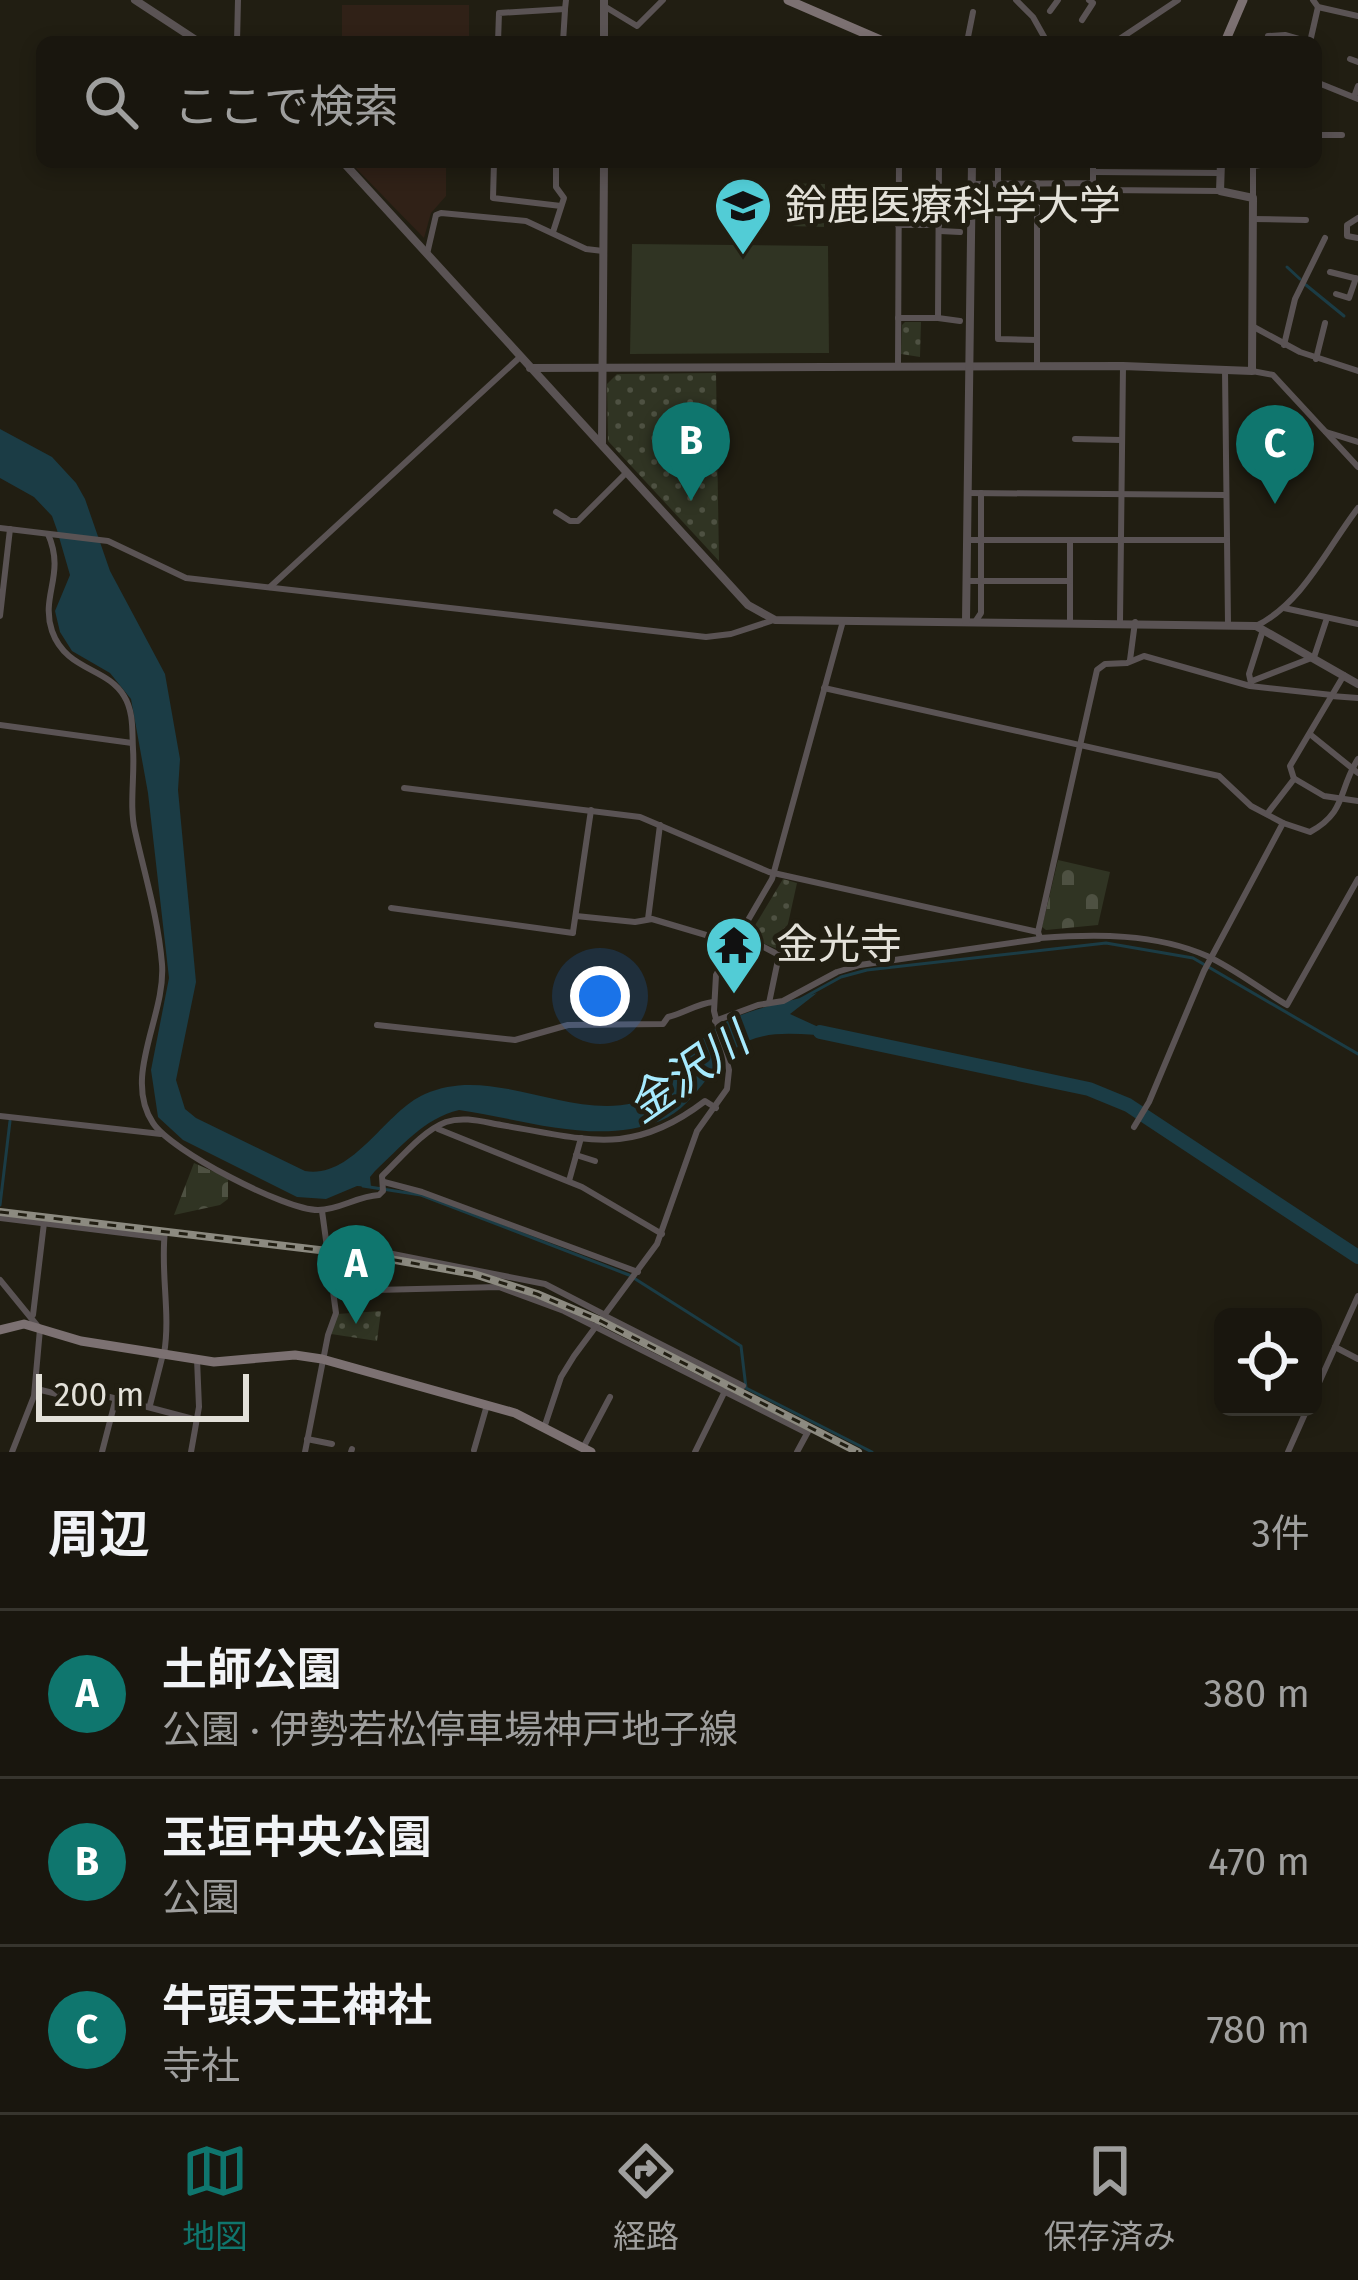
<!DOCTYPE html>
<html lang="ja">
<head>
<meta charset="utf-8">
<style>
	body { margin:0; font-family:"Fira Sans","Noto Sans JP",sans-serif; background:#26231c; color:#f1f3f6 }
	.controls { position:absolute; right:36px; bottom:36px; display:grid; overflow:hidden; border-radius:18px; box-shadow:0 6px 18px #0003 }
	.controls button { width:108px; height:108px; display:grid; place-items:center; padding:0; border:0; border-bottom:3px solid #37352e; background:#19160e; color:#f1f3f6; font:60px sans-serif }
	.scale { position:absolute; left:36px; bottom:30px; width:213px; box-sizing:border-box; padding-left:12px; border:6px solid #e3e1d9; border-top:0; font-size:33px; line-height:42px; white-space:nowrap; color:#e3e1d9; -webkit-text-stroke:9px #211e12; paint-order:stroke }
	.you { position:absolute; left:600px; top:996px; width:42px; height:42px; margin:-30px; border:9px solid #fff; border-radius:50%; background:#1a73e8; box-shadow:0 0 0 18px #1a73e833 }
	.badge { display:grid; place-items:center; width:78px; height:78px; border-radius:50%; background:#0f766e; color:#fff; font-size:39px; font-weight:700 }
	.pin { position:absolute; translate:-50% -99px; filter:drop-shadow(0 3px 6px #0008) }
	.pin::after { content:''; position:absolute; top:63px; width:42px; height:36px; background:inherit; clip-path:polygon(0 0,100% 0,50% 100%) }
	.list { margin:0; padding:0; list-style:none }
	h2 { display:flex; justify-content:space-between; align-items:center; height:156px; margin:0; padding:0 48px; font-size:51px }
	h2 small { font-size:39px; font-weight:400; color:#9f9f9e }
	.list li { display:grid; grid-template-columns:78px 1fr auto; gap:36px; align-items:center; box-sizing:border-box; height:168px; padding:0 48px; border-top:3px solid #37352e }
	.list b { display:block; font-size:45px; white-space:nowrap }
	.list p { margin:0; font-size:39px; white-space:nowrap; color:#9f9f9e }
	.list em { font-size:39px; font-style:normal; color:#9f9f9e }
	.icon { flex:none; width:66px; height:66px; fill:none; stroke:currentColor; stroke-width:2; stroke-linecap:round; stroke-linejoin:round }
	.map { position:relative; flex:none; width:1358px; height:1452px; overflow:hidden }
	.search { position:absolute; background:#19160e; box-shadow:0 6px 18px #0003; left:36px; right:36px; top:36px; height:132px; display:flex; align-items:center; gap:30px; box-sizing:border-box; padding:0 42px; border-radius:18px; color:#9f9f9e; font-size:45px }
	.sheet { height:660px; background:#19160e }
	nav { display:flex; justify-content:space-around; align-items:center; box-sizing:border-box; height:168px; border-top:3px solid #37352e; background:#19160e; font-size:33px; color:#9f9f9e }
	nav a { display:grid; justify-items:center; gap:6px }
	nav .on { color:#0f766e }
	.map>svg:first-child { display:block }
	.medical { fill:#302117 }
	.cemetery { fill:url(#cemetery-stones) }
	.park { fill:url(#park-dots) }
	.pitch { fill:#303423 }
	.water { fill:#1b3c45 }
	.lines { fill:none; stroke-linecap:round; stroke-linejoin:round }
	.stream { stroke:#1b3c45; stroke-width:3 }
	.river { stroke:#1b3c45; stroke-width:14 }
	.minor { stroke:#5a5354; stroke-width:6 }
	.tertiary { stroke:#5a5354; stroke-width:8 }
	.secondary { stroke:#7c7172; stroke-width:9 }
	.rail-casing { stroke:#8c8a80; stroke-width:8 }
	.rail { stroke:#211e12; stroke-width:3; stroke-dasharray:9; stroke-linecap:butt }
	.labels { text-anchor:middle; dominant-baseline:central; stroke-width:10; stroke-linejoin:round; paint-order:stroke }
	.poi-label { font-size:42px; fill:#e3e1d9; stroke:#211e12; text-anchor:start }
	.water-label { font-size:45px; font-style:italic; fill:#a7eafe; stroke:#211e12 }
</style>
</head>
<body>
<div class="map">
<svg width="1358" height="1452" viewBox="0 0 1358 1452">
	<defs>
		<pattern id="cemetery-stones" width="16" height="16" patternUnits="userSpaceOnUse" patternTransform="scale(3)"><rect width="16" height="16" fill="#303423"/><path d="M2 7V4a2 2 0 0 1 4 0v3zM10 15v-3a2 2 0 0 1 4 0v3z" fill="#4e5142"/></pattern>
		<pattern id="park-dots" width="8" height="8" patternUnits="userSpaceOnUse" patternTransform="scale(3)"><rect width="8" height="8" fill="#303423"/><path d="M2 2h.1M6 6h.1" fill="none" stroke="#4e5142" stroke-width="1.8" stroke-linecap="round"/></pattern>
	</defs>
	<rect width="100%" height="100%" fill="#211e12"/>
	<g class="medical">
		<rect x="342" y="5" width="127" height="37"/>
		<polygon points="350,162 446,162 446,196 431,213 424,238"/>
	</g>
	<g class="cemetery">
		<polygon points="1058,860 1110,872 1098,925 1046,930 1042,927"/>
		<polygon points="194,1163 228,1178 228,1199 220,1205 174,1215"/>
	</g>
	<g class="park">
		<polygon points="905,322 921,322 920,357 901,354 902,325"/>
		<polygon points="716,373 719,561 608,441 607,384 617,374"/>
		<polygon points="783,879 797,883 782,951 748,937"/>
		<polygon points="381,1311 377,1341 331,1334 337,1314"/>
	</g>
	<g class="pitch">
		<polygon points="789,183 825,184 824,227 789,226"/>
		<polygon points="632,244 828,246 829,353 630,354"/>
	</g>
	<path class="water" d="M0,429l52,28 24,26 9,16 25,72 55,103 15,85 -2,31 18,192 -20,98 9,29 11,9 109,53c49,8 79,-59 120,-77 66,-30 141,25 209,9 42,-9 48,-50 79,-73 28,-21 71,-26 104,-37l-27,21 48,22c-27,0 -55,-6 -82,2 -42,12 -55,67 -96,83 -63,25 -137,-2 -201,-11 -35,8 -59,38 -84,61l-5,6 1,10 -14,-1 -31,13 -29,-2 -114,-57 -25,-23 -7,-47 18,-92 -21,-185 -17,-94 -21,-26 -38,-22 -12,-19 -5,-21 15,-36 -13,-45 -5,-14 -18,-19 -34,-19z"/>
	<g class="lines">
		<g class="stream">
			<polyline points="1287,267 1300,279"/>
			<polyline points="1306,285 1344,316"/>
			<polyline points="801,999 841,977 867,970 1106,943 1193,958 1358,1054"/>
			<polyline points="363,1186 421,1195 629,1275 741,1346 746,1388 872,1452"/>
			<polyline points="0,1205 10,1121"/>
		</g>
		<polyline class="river" points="820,1032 1089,1089 1128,1105 1358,1257"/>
		<g class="minor">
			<polyline points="1016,0 1033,17 1047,42"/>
			<polyline points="1313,0 1318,7 1358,16"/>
			<polyline points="604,6 637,26 663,0"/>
			<polyline points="1050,11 1058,0"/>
			<polyline points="1082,20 1093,3 1089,0"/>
			<polyline points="1268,36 1285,35 1309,42"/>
			<polyline points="237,42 238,0"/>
			<polyline points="498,42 499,13 565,9 566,0"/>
			<polyline points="563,42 565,10"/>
			<polyline points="967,42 973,12"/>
			<polyline points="1115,42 1178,0"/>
			<polyline points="1310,42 1318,7"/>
			<polyline points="1350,59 1358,62"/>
			<polyline points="1316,82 1358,99"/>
			<polyline points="1354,97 1358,86"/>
			<polyline points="1316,135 1342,135"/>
			<polyline points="494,162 493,198 561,206"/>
			<polyline points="500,162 556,165"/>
			<polyline points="998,162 998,339 1037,340"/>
			<polyline points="1253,162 1253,198"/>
			<polyline points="1253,166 1283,162"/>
			<polyline points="1093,172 1220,173"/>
			<polyline points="972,184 1093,183 1093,162"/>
			<polyline points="1094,184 1102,190 1220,191"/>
			<polyline points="1358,218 1347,225 1347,236 1358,238"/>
			<polyline points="1252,219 1306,220"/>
			<polyline points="898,225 939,225"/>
			<polyline points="940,231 960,232"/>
			<polyline points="553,232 564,198 556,187 556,162"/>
			<polyline points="427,254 436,215 441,213 526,221 586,249 603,251"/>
			<polyline points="1330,272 1354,278"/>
			<polyline points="1336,294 1349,298 1356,278"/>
			<polyline points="898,318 938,318 939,162"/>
			<polyline points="938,318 960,321"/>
			<polyline points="1252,326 1300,352 1358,371"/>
			<polyline points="1284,345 1295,299 1325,238"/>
			<polyline points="1316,359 1325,323"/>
			<polyline points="1037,365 1037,183"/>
			<polyline points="898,366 899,162"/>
			<polyline points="1225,371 1228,623"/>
			<polyline points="1252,371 1273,375 1358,467"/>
			<polyline points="1326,432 1358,442"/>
			<polyline points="1075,439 1121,440"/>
			<polyline points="968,493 1226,495"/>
			<polyline points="556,512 570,521 578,521 627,472"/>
			<polyline points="0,528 108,541 186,578 706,637 731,634 771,621"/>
			<path d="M48,534c18,41 -8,61 4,97 14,40 55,36 72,65 10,16 8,36 9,53 2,26 -4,57 2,82 10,45 23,86 27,133 4,52 -40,112 -9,159 18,28 132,87 165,87 22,0 39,-14 61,-15l4,-4 -1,-15c18,-17 40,-45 64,-54 18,-6 37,0 55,3 85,14 130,33 204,-24l11,7"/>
			<polyline points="968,540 1227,540"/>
			<polyline points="1070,542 1070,622"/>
			<polyline points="966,581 1070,581"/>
			<polyline points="270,587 519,358"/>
			<polyline points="1284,608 1358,624"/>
			<polyline points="0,616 10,529"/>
			<polyline points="975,622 981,613 981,493"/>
			<polyline points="1120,622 1123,366"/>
			<path d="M1256,626c47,-23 71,-78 102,-118"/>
			<polyline points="1130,660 1135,622"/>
			<polyline points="1252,681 1314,657 1326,621"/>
			<polyline points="1251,683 1249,674 1263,630"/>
			<polyline points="824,688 1219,776 1251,806 1283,823 1204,971 1149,1102 1134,1127"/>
			<polyline points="1331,696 1358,698"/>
			<polyline points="0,725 132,743"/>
			<polyline points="1311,735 1358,773"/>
			<polyline points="1295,779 1324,796 1358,801"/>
			<path d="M404,788l236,29 129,55 269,60 2,6c55,-4 115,-5 167,18 28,13 53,33 80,49l71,-126"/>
			<polyline points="1267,814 1294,779 1290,766 1344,675"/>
			<path d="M1283,823l27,9c37,-20 28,-42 48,-73"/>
			<polyline points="391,908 573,933"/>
			<polyline points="576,916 635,922 652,919 733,943"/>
			<polyline points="648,919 660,825"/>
			<polyline points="573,932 591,810"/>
			<polyline points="1038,932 1097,670 1105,664 1127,663 1144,656 1250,686 1332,695"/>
			<polyline points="741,935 779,955 769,1003"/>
			<polyline points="715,1021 758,1005 783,1001 837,972 860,965 1039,939"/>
			<path d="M377,1025l138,15 53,-15 95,-1 5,-7c17,-4 28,-13 45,-15"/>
			<polyline points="0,1116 161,1134"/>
			<polyline points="438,1129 582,1187 662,1234"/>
			<polyline points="576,1155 595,1161"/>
			<polyline points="569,1181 581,1138"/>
			<polyline points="384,1182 422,1192 638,1272"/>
			<polyline points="0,1218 164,1238"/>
			<polyline points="327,1241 545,1284 605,1315"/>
			<polyline points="0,1280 40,1329 34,1396 12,1452"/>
			<polyline points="334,1291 499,1287 564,1311 807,1433"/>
			<polyline points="33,1315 44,1223"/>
			<polyline points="605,1316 743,1386"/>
			<polyline points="1335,1347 1358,1359"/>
			<path d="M164,1354c7,-41 -4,-82 1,-123"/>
			<polyline points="37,1389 57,1394"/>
			<polyline points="102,1395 197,1420"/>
			<polyline points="1313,1396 1358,1296"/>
			<polyline points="150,1405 163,1354"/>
			<polyline points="545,1425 561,1377 574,1356 657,1244 697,1131 727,1089 729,1070 714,1011 716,975 772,879 843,621"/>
			<polyline points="307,1439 332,1444"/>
			<polyline points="583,1448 610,1397"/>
			<polyline points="474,1450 487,1405"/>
			<polyline points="102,1452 116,1398"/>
			<polyline points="191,1452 199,1407 197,1359"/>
			<polyline points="305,1452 328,1335 336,1313 322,1211"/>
			<polyline points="351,1452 352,1449"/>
			<polyline points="695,1452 725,1391"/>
			<polyline points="797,1452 810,1428"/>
			<polyline points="1288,1452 1308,1407"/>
		</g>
		<g class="tertiary">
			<polyline points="135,0 199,42"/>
			<polyline points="604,42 604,0"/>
			<polyline points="343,162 748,605 775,620 1256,626 1358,684"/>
			<polyline points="530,368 1123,366 1252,371 1253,198 1220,191 1221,162"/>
			<polyline points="602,443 604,162"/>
			<polyline points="966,621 972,162"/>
		</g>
		<g class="secondary">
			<polyline points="788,0 885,42"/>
			<polyline points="1225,42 1243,0"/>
			<polyline points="0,1330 24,1324 81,1341 214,1362 295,1355 322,1359 515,1413 591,1452"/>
		</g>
		<defs>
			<polyline id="rail" points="0,1212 378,1257 474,1274 537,1294 601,1321 858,1452"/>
		</defs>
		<use href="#rail" class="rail-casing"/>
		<use href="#rail" class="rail"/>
	</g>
	<defs>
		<symbol id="university-pin" viewBox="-11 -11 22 30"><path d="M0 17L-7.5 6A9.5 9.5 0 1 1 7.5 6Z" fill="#52ccd6" stroke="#211e12"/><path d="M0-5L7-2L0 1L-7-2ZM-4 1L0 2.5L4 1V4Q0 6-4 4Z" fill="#111"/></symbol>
		<symbol id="temple-pin" viewBox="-11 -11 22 30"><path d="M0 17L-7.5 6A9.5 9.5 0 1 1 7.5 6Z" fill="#52ccd6" stroke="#211e12"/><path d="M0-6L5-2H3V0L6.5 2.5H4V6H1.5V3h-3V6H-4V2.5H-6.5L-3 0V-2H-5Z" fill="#111"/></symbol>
	</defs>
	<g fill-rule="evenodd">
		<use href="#university-pin" x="710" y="173" width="66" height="90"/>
		<use href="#temple-pin" x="701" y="912" width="66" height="90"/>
	</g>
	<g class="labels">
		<g class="poi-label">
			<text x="785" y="206">鈴鹿医療科学大学</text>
			<text x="776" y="945">金光寺</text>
		</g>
		<g class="water-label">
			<text transform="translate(688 1073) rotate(-35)">金沢川</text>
		</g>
	</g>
</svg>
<div class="controls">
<button><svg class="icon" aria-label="locate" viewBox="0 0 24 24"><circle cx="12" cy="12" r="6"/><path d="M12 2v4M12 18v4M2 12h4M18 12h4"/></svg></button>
</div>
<div class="scale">200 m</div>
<div class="you"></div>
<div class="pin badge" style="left:356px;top:1324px">A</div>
<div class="pin badge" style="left:691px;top:501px">B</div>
<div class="pin badge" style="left:1275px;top:504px">C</div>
<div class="search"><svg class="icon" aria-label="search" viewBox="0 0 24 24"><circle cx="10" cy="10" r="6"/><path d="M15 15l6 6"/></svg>ここで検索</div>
</div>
<section class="sheet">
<h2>周辺<small>3件</small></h2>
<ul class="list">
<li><span class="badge">A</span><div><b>土師公園</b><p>公園 · 伊勢若松停車場神戸地子線</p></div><em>380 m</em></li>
<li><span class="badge">B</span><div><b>玉垣中央公園</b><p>公園</p></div><em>470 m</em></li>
<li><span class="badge">C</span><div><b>牛頭天王神社</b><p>寺社</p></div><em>780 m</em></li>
</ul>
</section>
<nav>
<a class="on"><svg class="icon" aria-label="map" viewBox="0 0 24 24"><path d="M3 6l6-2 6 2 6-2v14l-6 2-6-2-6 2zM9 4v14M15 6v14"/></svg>地図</a>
<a><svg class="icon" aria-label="directions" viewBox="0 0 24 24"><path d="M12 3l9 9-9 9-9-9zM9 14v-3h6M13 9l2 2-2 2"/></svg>経路</a>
<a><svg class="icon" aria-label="saved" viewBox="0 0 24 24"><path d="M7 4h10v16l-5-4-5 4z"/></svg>保存済み</a>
</nav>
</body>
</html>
